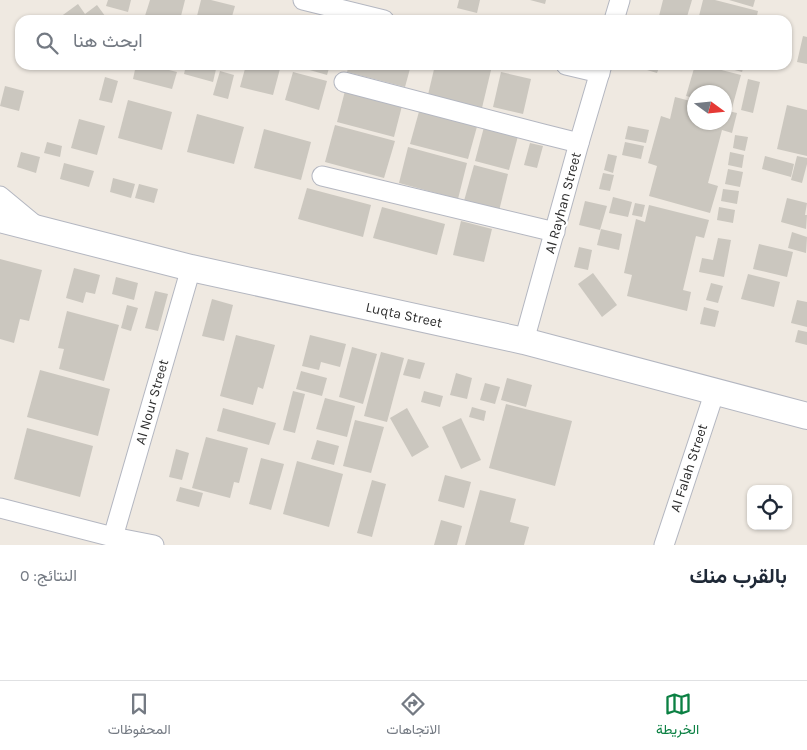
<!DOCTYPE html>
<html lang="ar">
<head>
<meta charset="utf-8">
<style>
	body { margin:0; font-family:Karla,Vazirmatn,sans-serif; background:#f6f6f7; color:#1f2937; direction:rtl }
	.controls { position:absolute; right:15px; bottom:15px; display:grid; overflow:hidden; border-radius:10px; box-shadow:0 1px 4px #0004 }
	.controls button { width:45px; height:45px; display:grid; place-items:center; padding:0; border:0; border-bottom:1px solid #e0e1e3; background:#fff; color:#1f2937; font:25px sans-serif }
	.compass { position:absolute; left:687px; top:85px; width:45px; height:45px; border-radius:50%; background:#fff; box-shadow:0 1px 4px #0004; rotate:105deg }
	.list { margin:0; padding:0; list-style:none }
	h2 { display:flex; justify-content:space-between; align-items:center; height:65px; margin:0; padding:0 20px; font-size:21px }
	h2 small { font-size:16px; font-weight:400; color:#747a83 }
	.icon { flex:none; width:28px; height:28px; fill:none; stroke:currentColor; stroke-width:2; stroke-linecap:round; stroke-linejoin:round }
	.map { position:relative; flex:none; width:807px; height:545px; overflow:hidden; direction:ltr }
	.search { position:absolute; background:#fff; box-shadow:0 1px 4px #0004; left:15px; right:15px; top:15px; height:55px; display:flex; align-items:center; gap:12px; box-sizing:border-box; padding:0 18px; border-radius:15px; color:#747a83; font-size:19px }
	.sheet { height:135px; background:#fff }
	nav { display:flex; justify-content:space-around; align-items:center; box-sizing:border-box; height:70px; border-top:1px solid #e0e1e3; background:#fff; font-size:14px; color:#747a83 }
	nav a { display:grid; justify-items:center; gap:2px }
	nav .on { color:#0b8043 }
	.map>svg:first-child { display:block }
	.building { fill:#cbc7bf }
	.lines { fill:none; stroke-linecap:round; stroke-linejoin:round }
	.street-casing { stroke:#b4b7c1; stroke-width:21 }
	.secondary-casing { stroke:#b4b7c1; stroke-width:28 }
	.street { stroke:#fff; stroke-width:19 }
	.secondary { stroke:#fff; stroke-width:26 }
	.labels { text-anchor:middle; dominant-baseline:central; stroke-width:4.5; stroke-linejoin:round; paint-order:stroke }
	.street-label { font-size:14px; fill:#2e2e2e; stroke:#fff }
</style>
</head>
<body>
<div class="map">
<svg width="807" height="545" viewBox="0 0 807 545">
	<rect width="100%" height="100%" fill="#efe9e1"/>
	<g class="building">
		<polygon points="108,0 131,0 128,12 106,6"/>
		<polygon points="150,0 185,0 180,20 148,20 144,19"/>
		<polygon points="201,0 211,0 235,6 231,20 196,20"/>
		<polygon points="459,0 480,0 477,13 457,8"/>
		<polygon points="530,0 546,0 545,4"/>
		<polygon points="663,0 692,0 686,20 658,20"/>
		<polygon points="703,0 715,0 758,11 756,20 698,20"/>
		<polygon points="729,0 755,0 753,7"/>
		<polygon points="78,4 85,14 97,5 108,20 56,20"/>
		<polygon points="261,15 278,19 278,20 260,20"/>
		<polygon points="523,15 540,19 540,20 522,20"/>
		<polygon points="803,36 807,37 807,64 797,62"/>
		<polygon points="136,65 149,65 177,72 172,89 133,79"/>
		<polygon points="186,65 217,65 213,82 184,74"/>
		<polygon points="246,65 281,65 273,95 240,87"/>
		<polygon points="292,65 330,65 327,75"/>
		<polygon points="349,65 411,65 405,87 347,72"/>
		<polygon points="435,65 492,66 481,112 427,99"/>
		<polygon points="648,65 660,65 657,73 647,70"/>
		<polygon points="695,65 702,65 741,75 732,108 724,106 724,92 694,92 694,98 686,96"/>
		<polygon points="716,65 744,65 742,72"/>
		<polygon points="220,71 234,75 228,99 213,95"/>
		<polygon points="293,72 327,81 319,110 285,100"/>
		<polygon points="501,72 531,79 523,114 493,107"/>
		<polygon points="105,77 118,81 112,103 99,100"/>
		<polygon points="748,79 760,82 753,113 741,110"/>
		<polygon points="5,86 24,91 19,111 0,106"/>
		<polygon points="346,87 403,102 394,137 337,122"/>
		<polygon points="675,97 694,102 694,122 724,122 724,110 737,113 732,133 722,130 708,183 718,186 710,213 649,196 657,166 648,163 661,116 670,119"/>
		<polygon points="128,100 172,112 162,150 118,138"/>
		<polygon points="787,105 807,110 807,156 777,149"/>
		<polygon points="420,108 478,123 468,159 410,144"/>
		<polygon points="197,114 244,127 234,164 187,152"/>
		<polygon points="79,119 105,126 97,155 71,148"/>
		<polygon points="335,125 395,141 384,178 325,162"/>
		<polygon points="628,126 649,130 646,143 625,139"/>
		<polygon points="484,127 518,136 509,170 475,161"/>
		<polygon points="264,129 311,142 301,180 254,168"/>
		<polygon points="735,135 748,137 745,151 733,148"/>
		<polygon points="47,142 62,146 60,157 44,153"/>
		<polygon points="625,142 644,146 641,159 622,155"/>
		<polygon points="530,143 543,146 537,168 524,165"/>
		<polygon points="408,147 467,163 458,199 399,183"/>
		<polygon points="21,152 40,157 36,173 17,167"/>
		<polygon points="730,152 744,155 742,168 728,165"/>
		<polygon points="608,154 617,156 613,173 604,170"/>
		<polygon points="765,156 794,164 791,177 762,169"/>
		<polygon points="797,156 807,158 807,164 802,183 791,180"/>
		<polygon points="64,163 94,171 89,187 60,179"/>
		<polygon points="474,165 508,174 499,211 464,201"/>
		<polygon points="728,169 743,172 740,187 725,184"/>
		<polygon points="603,173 614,175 610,191 599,189"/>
		<polygon points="113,178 135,184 131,198 110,192"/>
		<polygon points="139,184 158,189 154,203 135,198"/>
		<polygon points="307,188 371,205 363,237 298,219"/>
		<polygon points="723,189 739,191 737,204 721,201"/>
		<polygon points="613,197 632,202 628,217 609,213"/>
		<polygon points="787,198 807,203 805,215 807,215 806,229 781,222"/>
		<polygon points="585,201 607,206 600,230 579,225"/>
		<polygon points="635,203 645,205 642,217 632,215"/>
		<polygon points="649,205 709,220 704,238 696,236 683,290 691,292 687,311 627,296 632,275 624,273 636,219 645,222"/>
		<polygon points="382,207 445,224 437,255 373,238"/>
		<polygon points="719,207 735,210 733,223 717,220"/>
		<polygon points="461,221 492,229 484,262 453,255"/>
		<polygon points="601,229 622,234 619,250 597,245"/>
		<polygon points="792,232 807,237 806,253 788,248"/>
		<polygon points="718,238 731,240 724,277 699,272 702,258 713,260"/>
		<polygon points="759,244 793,252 787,277 753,269"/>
		<polygon points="579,247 592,250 588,270 574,267"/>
		<polygon points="0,259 42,270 29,321 20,319 14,343 0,339"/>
		<polygon points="74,268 100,275 95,294 86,292 83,303 66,298"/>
		<polygon points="593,273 617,305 602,317 578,284"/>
		<polygon points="748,274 780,282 774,307 741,299"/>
		<polygon points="116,277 138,283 134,300 112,294"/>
		<polygon points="711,283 723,286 718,303 706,300"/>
		<polygon points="155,291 168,294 158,331 145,328"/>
		<polygon points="212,299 233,305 224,341 202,336"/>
		<polygon points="797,300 807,302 807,327 791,323"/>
		<polygon points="127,305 138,308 131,331 121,328"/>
		<polygon points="704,307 719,311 715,327 700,324"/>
		<polygon points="67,311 119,325 104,381 59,369 64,349 58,348"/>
		<polygon points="798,330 807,332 807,345 795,342"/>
		<polygon points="236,335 275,345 263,389 258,387 253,405 220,396"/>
		<polygon points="310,335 346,344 340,367 321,362 319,370 302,366"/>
		<polygon points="352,347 377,354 363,404 339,397"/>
		<polygon points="381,352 404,358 387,422 364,416"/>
		<polygon points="408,359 425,363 420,379 403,375"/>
		<polygon points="40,370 110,389 98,436 27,417"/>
		<polygon points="301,371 327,378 322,396 296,389"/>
		<polygon points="456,373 472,378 467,399 450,395"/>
		<polygon points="507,378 532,385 526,407 501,400"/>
		<polygon points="485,383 500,387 495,404 480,400"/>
		<polygon points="293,391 305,394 295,433 283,430"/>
		<polygon points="424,391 443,396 440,407 421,402"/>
		<polygon points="325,398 355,406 347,437 316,429"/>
		<polygon points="506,404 572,421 555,486 489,468"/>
		<polygon points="472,407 486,411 484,421 469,417"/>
		<polygon points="223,408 276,423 269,445 217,431"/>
		<polygon points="407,408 429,447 412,457 390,418"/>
		<polygon points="461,418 481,460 461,469 442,427"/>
		<polygon points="355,420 384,427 371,473 343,466"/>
		<polygon points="27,428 93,446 80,497 14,479"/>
		<polygon points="206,437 248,448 239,483 234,482 230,498 192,488"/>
		<polygon points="317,440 339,446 334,465 311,459"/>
		<polygon points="176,449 189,453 182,480 169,477"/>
		<polygon points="261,458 284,464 271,510 249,504"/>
		<polygon points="297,461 343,474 329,527 283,514"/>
		<polygon points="445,475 471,482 464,508 438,501"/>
		<polygon points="372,480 386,484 372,537 357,533"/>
		<polygon points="180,487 203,493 199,507 176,501"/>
		<polygon points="480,490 516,499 510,522 529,527 524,545 465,545"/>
		<polygon points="441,520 462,526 457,545 434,545"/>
	</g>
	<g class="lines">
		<defs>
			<g id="street">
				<polyline points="303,0 384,20"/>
				<polyline points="614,20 620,0"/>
				<polyline points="566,65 600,73"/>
				<polyline points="344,82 543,134 579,143"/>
				<polyline points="322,176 555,232"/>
				<polyline points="0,196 35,225"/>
				<polyline points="524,341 579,143 602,65"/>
				<polyline points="0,508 113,537 154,545"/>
				<polyline points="113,537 191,268"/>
				<polyline points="664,545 715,391"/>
			</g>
			<polyline id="secondary" points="0,219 191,268 524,341 807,416"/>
		</defs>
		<use href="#street" class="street-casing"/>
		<use href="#secondary" class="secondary-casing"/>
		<use href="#street" class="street"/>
		<use href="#secondary" class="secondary"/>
	</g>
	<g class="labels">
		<g class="street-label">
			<text transform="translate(563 203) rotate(-75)">Al Rayhan Street</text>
			<text transform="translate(404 315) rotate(12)">Luqta Street</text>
			<text transform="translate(152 402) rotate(-74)">Al Nour Street</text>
			<text transform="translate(689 468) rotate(-72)">Al Falah Street</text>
		</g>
	</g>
</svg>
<div class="controls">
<button><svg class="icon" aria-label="locate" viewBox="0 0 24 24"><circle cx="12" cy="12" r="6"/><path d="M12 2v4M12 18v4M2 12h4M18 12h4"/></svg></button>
</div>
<svg class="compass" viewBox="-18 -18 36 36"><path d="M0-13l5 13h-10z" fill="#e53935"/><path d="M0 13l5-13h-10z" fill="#747a83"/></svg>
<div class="search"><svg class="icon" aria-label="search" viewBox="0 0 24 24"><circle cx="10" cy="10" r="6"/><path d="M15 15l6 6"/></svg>ابحث هنا</div>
</div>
<section class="sheet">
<h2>بالقرب منك<small>النتائج: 0</small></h2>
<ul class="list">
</ul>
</section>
<nav>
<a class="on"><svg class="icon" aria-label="map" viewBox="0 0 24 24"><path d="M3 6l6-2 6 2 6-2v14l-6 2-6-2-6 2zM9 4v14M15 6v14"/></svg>الخريطة</a>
<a><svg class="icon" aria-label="directions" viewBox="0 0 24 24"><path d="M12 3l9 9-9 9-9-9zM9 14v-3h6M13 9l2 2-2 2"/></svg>الاتجاهات</a>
<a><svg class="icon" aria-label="saved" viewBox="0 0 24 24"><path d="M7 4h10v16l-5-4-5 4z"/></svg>المحفوظات</a>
</nav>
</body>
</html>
